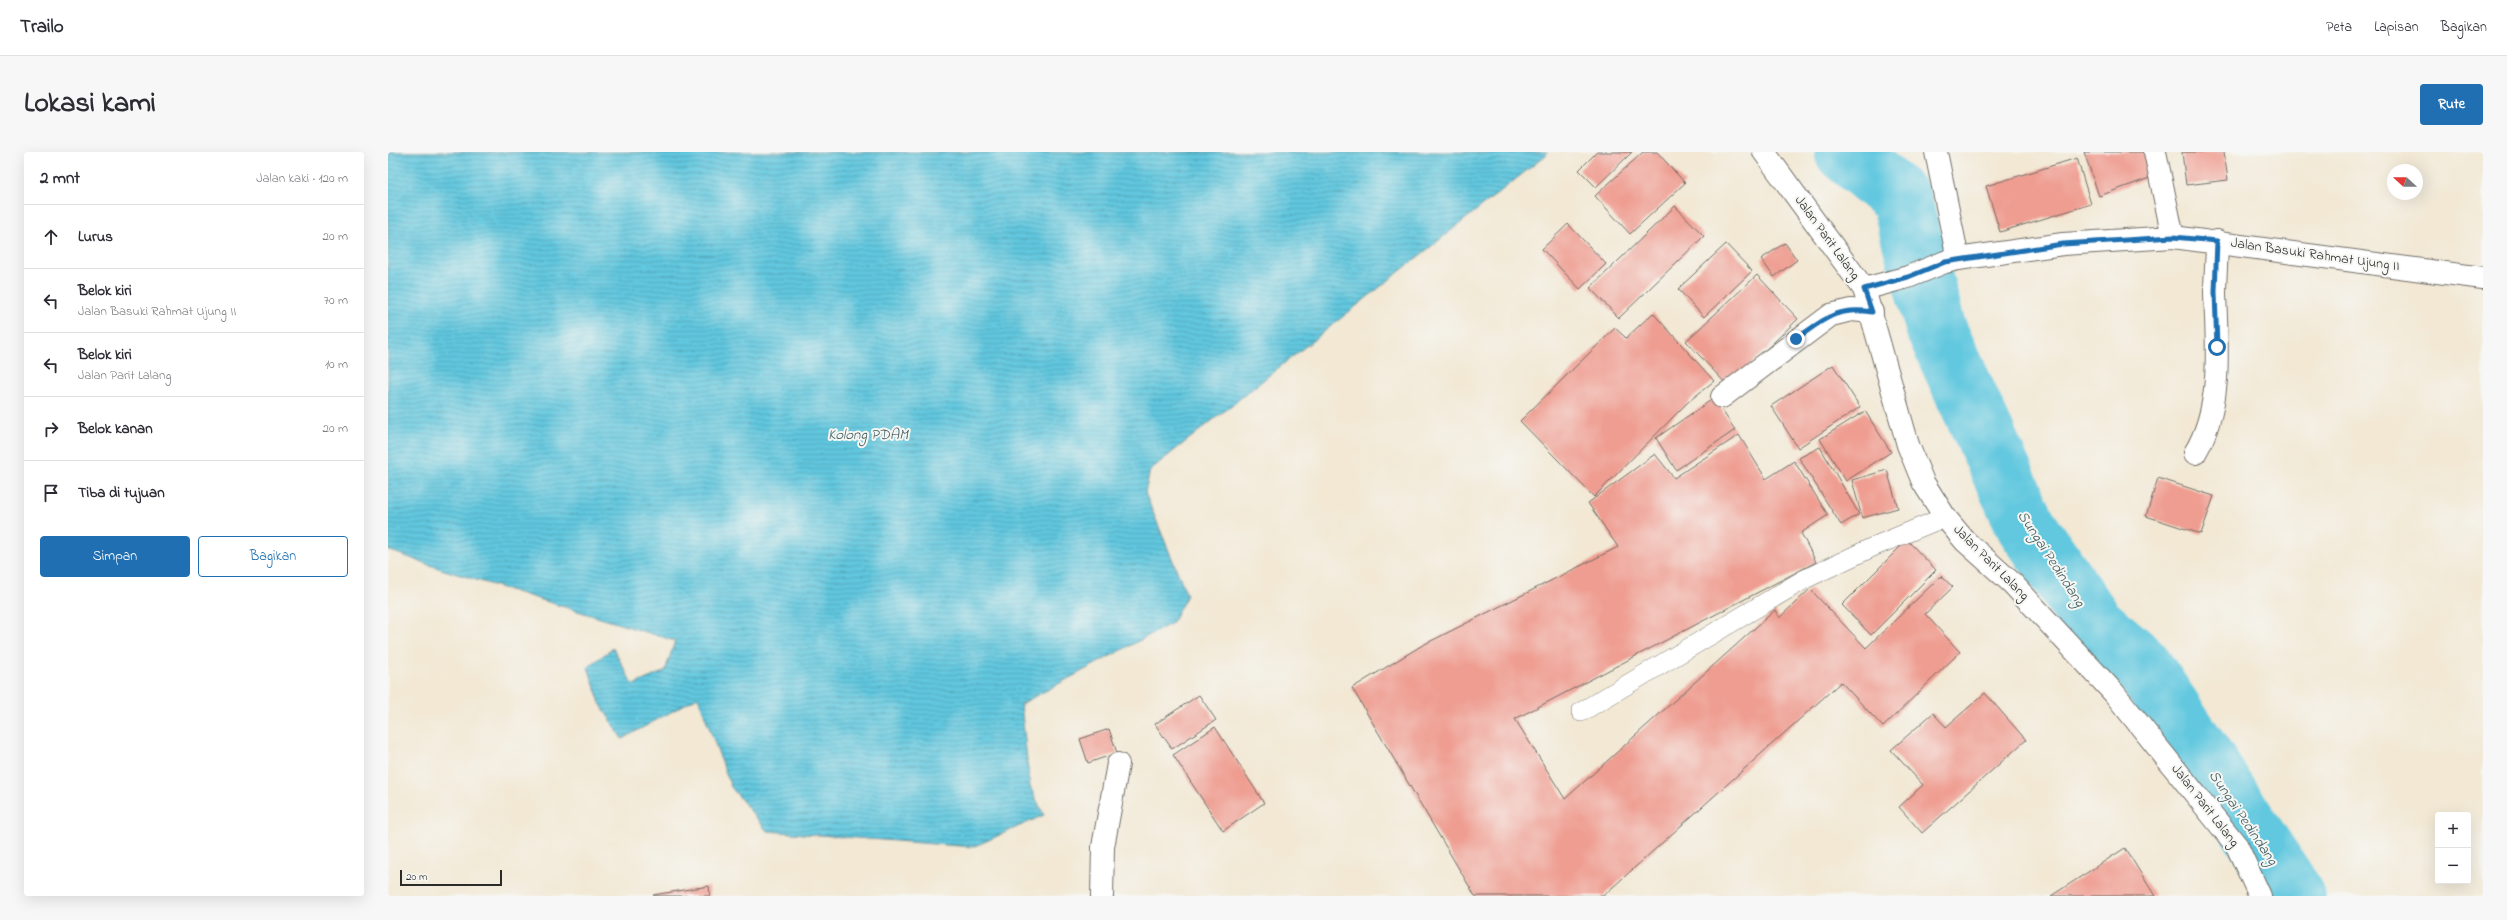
<!DOCTYPE html>
<html lang="id">
<head>
<meta charset="utf-8">
<style>
	body { margin:0; font-family:"Indie Flower",sans-serif; background:#f7f7f7; color:#2b2b33 }
	.controls { position:absolute; right:12px; bottom:12px; display:grid; overflow:hidden; border-radius:4px; box-shadow:0 4px 16px #0002 }
	.controls button { width:36px; height:36px; display:grid; place-items:center; padding:0; border:0; border-bottom:1px solid #e1e1e2; background:#fff; color:#2b2b33; font:20px sans-serif }
	.compass { position:absolute; left:1999px; top:12px; width:36px; height:36px; border-radius:50%; background:#fff; box-shadow:0 4px 16px #0002; rotate:291deg }
	.scale { position:absolute; left:12px; bottom:10px; width:102px; box-sizing:border-box; padding-left:4px; border:2px solid #2b2b2b; border-top:0; font-size:11px; line-height:14px; white-space:nowrap; color:#2b2b2b; -webkit-text-stroke:3px #f6f6f2; paint-order:stroke }
	.stop { position:absolute; width:12px; height:12px; margin:-9px; border:3px solid #1f6fb2; border-radius:50%; background:#fff }
	.stop.end { background:#1f6fb2; border-color:#fff; box-shadow:0 1px 4px #0008 }
	.list { margin:0; padding:0; list-style:none }
	h2 { display:flex; justify-content:space-between; align-items:center; height:52px; margin:0; padding:0 16px; font-size:17px }
	h2 small { font-size:13px; font-weight:400; color:#7c7c81 }
	.list li { display:grid; grid-template-columns:26px 1fr auto; gap:12px; align-items:center; box-sizing:border-box; height:64px; padding:0 16px; border-top:1px solid #e1e1e2 }
	.list b { display:block; font-size:15px; white-space:nowrap }
	.list p { margin:0; font-size:13px; white-space:nowrap; color:#7c7c81 }
	.list em { font-size:13px; font-style:normal; color:#7c7c81 }
	.actions { display:flex; gap:8px; padding:12px 16px }
	.actions a { flex:1; padding:9px 0; border:1px solid #1f6fb2; border-radius:4px; text-align:center; font-size:14px; color:#1f6fb2 }
	.actions .main { background:#1f6fb2; color:#fff }
	.icon { flex:none; width:22px; height:22px; fill:none; stroke:currentColor; stroke-width:2; stroke-linecap:round; stroke-linejoin:round }
	.map { position:relative; flex:none; width:2095px; height:744px; overflow:hidden; border-radius:4px }
	header { display:flex; align-items:center; gap:24px; box-sizing:border-box; height:56px; padding:0 20px; background:#fff; border-bottom:1px solid #e1e1e2 }
	header strong { font-size:19px }
	nav { display:flex; gap:22px; margin-inline-start:auto; font-size:14px }
	.intro { display:flex; align-items:center; justify-content:space-between; box-sizing:border-box; height:96px; padding:0 24px }
	h1 { margin:0; font-size:28px }
	.button { padding:10px 18px; border-radius:4px; background:#1f6fb2; color:#fff; font-size:14px; font-weight:700 }
	main { display:flex; gap:24px; padding:0 24px }
	aside { flex:1; background:#fff; border-radius:4px; box-shadow:0 4px 16px #0002 }
	.map>svg:first-child { display:block }
	.water { fill:url(#water-rules); stroke:#467a85 }
	.lines { fill:none; stroke-linecap:round; stroke-linejoin:round }
	.river { stroke:#62c8df; stroke-width:61 }
	.building { fill:#ef9d91 }
	.lane-casing { stroke:#716d66; stroke-width:20 }
	.street-casing { stroke:#716d66; stroke-width:24 }
	.secondary-casing { stroke:#716d66; stroke-width:24 }
	.lane { stroke:#fff; stroke-width:19 }
	.street { stroke:#fff; stroke-width:22 }
	.secondary { stroke:#fff; stroke-width:22 }
	.route { stroke:#1f6fb2; stroke-width:5 }
	.labels { text-anchor:middle; dominant-baseline:central; stroke-width:4; stroke-linejoin:round; paint-order:stroke }
	.street-label { font-size:14px; fill:#2b2b2b; stroke:#f6f6f2 }
	.water-label { font-size:15px; font-style:italic; fill:#3c5a61; stroke:#f6f6f2 }
</style>
</head>
<body>
<header>
<strong>Trailo</strong>
<nav><a>Peta</a><a>Lapisan</a><a>Bagikan</a></nav>
</header>
<div class="intro"><h1>Lokasi kami</h1><a class="button">Rute</a></div>
<main>
<aside>
<h2>2 mnt<small>Jalan kaki · 120 m</small></h2>
<ul class="list">
<li><svg class="icon" aria-label="ahead" viewBox="0 0 24 24"><path d="M12 20V5M6 11l6-6 6 6"/></svg><div><b>Lurus</b></div><em>20 m</em></li>
<li><svg class="icon" aria-label="left" viewBox="0 0 24 24"><path d="M17 20v-9H6M10 6l-5 5 5 5"/></svg><div><b>Belok kiri</b><p>Jalan Basuki Rahmat Ujung II</p></div><em>70 m</em></li>
<li><svg class="icon" aria-label="left" viewBox="0 0 24 24"><path d="M17 20v-9H6M10 6l-5 5 5 5"/></svg><div><b>Belok kiri</b><p>Jalan Parit Lalang</p></div><em>10 m</em></li>
<li><svg class="icon" aria-label="right" viewBox="0 0 24 24"><path d="M7 20v-9h11M14 6l5 5-5 5"/></svg><div><b>Belok kanan</b></div><em>20 m</em></li>
<li><svg class="icon" aria-label="arrive" viewBox="0 0 24 24"><path d="M6 21V4h12l-3 4 3 4H6"/></svg><div><b>Tiba di tujuan</b></div></li>
</ul>
<div class="actions"><a class="main">Simpan</a><a>Bagikan</a></div>
</aside>
<div class="map">
<svg width="2095" height="744" viewBox="0 0 2095 744">
	<defs>
		<pattern id="water-rules" width="6" height="5" patternUnits="userSpaceOnUse"><rect width="6" height="5" fill="#62c8df"/><path d="M0 2.5h6" fill="none" stroke="#51a3b5"/></pattern>
	</defs>
	<rect width="100%" height="100%" fill="#f6f6f2"/>
	<filter id="ink" filterUnits="userSpaceOnUse"><feTurbulence type="fractalNoise" baseFrequency=".025" numOctaves="2"/><feDisplacementMap in="SourceGraphic" scale="8" xChannelSelector="R" yChannelSelector="G"/><feConvolveMatrix kernelMatrix="1 2 1 2 8 2 1 2 1" color-interpolation-filters="sRGB"/></filter>
	<filter id="wash" filterUnits="userSpaceOnUse"><feTurbulence type="fractalNoise" baseFrequency=".012" numOctaves="4" result="noise"/><feDisplacementMap in="SourceGraphic" scale="16" xChannelSelector="R" yChannelSelector="G"/><feGaussianBlur stdDeviation="0.9" result="paint"/><feColorMatrix in="noise" values="0 0 0 0 0 0 0 0 0 0 0 0 0 0 0 0 0 1.4 0 .05"/><feComposite in="paint" operator="in"/></filter>
	<g filter="url(#wash)">
		<rect width="100%" height="100%" fill="#f2e8d4"/>
		<polygon class="water" points="0,0 1159,0 1158,3 762,318 757,341 799,443 784,471 633,552 642,635 656,663 585,695 379,679 343,635 310,545 234,587 212,551 200,515 225,496 245,533 277,519 287,489 53,417 0,398"/>
		<g class="lines">
			<polyline class="river" points="1457,0 1513,47 1548,177 1638,373 1706,472 1753,512 1907,744"/>
		</g>
		<g id="blocks">
			<g class="building">
				<polygon points="1209,0 1244,0 1208,35 1191,18"/>
				<polygon points="1255,0 1269,0 1297,31 1242,82 1207,44"/>
				<polygon points="1696,0 1762,0 1770,23 1711,44"/>
				<polygon points="1794,0 1836,0 1840,28 1798,33"/>
				<polygon points="1689,6 1703,52 1612,80 1598,34"/>
				<polygon points="1287,54 1316,84 1231,166 1202,136"/>
				<polygon points="1180,72 1218,112 1192,137 1154,97"/>
				<polygon points="1397,91 1409,108 1386,125 1373,107"/>
				<polygon points="1338,92 1364,119 1316,165 1290,137"/>
				<polygon points="1369,123 1410,167 1340,234 1298,189"/>
				<polygon points="1265,161 1326,229 1300,250 1206,345 1132,269 1227,176 1238,186"/>
				<polygon points="1445,213 1472,255 1410,296 1383,254"/>
				<polygon points="1326,246 1347,278 1288,318 1268,286"/>
				<polygon points="1477,259 1503,300 1458,329 1432,287"/>
				<polygon points="1351,283 1378,327 1406,309 1440,363 1413,381 1428,410 1127,567 1177,647 1387,458 1391,466 1422,437 1478,496 1553,424 1565,435 1537,462 1572,500 1495,575 1453,530 1215,744 1087,744 964,536 1033,494 1230,395 1200,351 1267,302 1286,326"/>
				<polygon points="1432,295 1471,362 1453,373 1411,306"/>
				<polygon points="1499,318 1510,356 1474,366 1464,328"/>
				<polygon points="1770,326 1826,344 1813,382 1758,364"/>
				<polygon points="1519,388 1548,418 1483,483 1454,453"/>
				<polygon points="1597,541 1638,588 1534,681 1511,655 1535,633 1503,598 1545,561 1558,575"/>
				<polygon points="811,543 828,568 784,597 767,572"/>
				<polygon points="827,575 876,651 835,679 785,603"/>
				<polygon points="721,577 729,601 700,611 692,587"/>
				<polygon points="1737,696 1767,744 1663,744"/>
				<polygon points="321,734 322,744 266,744 265,743"/>
			</g>
		</g>
	</g>
	<g filter="url(#ink)">
		<use href="#blocks" fill-opacity="0" stroke="#716d66" stroke-width="1"/>
		<g class="lines">
			<defs>
				<polyline id="lane" points="1193,560 1417,427 1487,394 1557,365"/>
				<g id="street">
					<polyline points="1548,0 1570,107"/>
					<polyline points="1767,0 1785,85"/>
					<polyline points="1476,137 1520,125 1557,110 1570,107 1675,92 1785,85 2095,126"/>
					<polyline points="1334,245 1443,163 1463,158 1484,160"/>
					<path d="M1807,301c28,-47 22,-107 20,-159 0,-18 2,-35 2,-53"/>
					<polyline points="714,744 715,695 730,612"/>
				</g>
				<polyline id="secondary" points="1376,0 1476,137 1520,293 1535,330 1557,365 1577,389 1624,431 1726,541 1849,694 1872,744"/>
			</defs>
			<use href="#lane" class="lane-casing"/>
			<use href="#street" class="street-casing"/>
			<use href="#secondary" class="secondary-casing"/>
			<use href="#lane" class="lane"/>
			<use href="#street" class="street"/>
			<use href="#secondary" class="secondary"/>
		</g>
	</g>
	<g class="lines" filter="url(#ink)">
		<path class="route" d="M1408,187c27,-19 41,-33 76,-27l-8,-23 44,-12 37,-15 118,-18 110,-7 44,4 -2,51 2,55"/>
	</g>
	<g class="labels">
		<g class="street-label">
			<text transform="translate(1439 86) rotate(54)">Jalan Parit Lalang</text>
			<text transform="translate(1927 103) rotate(8)">Jalan Basuki Rahmat Ujung II</text>
			<text transform="translate(1603 411) rotate(45)">Jalan Parit Lalang</text>
			<text transform="translate(1817 654) rotate(52)">Jalan Parit Lalang</text>
		</g>
		<g class="water-label">
			<text x="480" y="283">Kolong PDAM</text>
			<text transform="translate(1663 407) rotate(57)">Sungai Pedindang</text>
			<text transform="translate(1855 666) rotate(56)">Sungai Pedindang</text>
		</g>
	</g>
</svg>
<div class="controls">
<button>+</button>
<button>−</button>
</div>
<svg class="compass" viewBox="-18 -18 36 36"><path d="M0-13l5 13h-10z" fill="#e53935"/><path d="M0 13l5-13h-10z" fill="#7c7c81"/></svg>
<div class="scale">20 m</div>
<div class="stop" style="left:1829px;top:195px"></div>
<div class="stop end" style="left:1408px;top:187px"></div>
</div>
</main>
</body>
</html>
